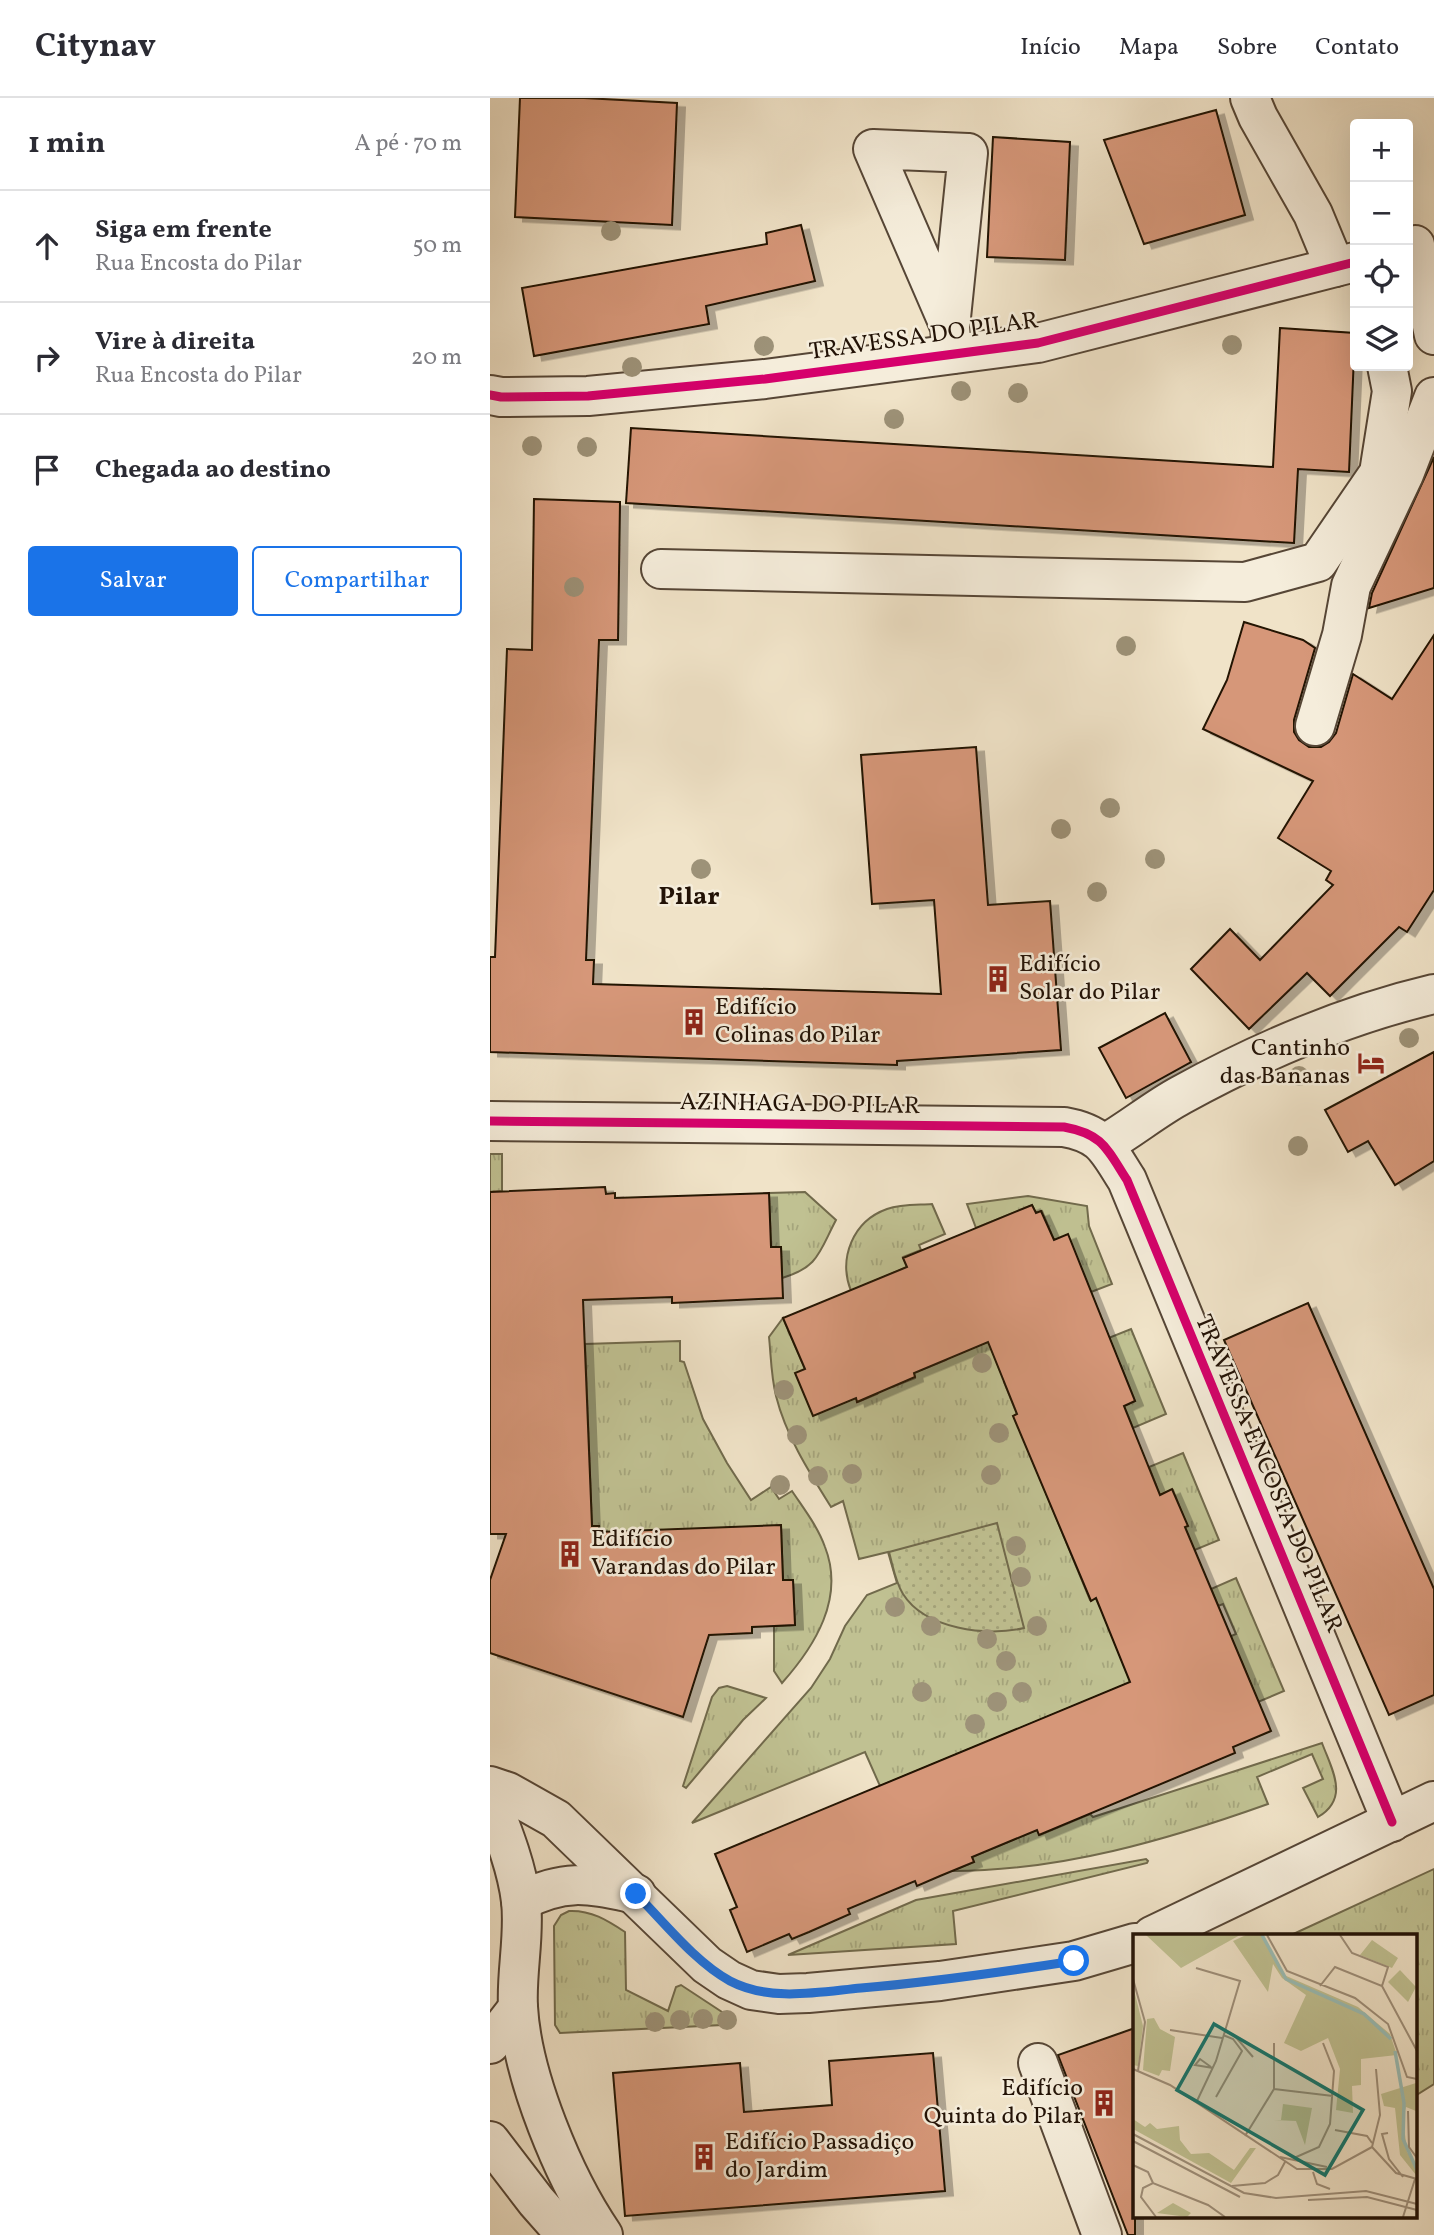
<!DOCTYPE html>
<html lang="pt">
<head>
<meta charset="utf-8">
<style>
	body { margin:0; font-family:Vollkorn,serif; background:#f7f7f7; color:#2b2b33 }
	.controls { position:absolute; right:21px; top:21px; display:grid; overflow:hidden; border-radius:7px; box-shadow:0 7px 28px #0002 }
	.controls button { width:63px; height:63px; display:grid; place-items:center; padding:0; border:0; border-bottom:2px solid #e1e1e2; background:#fff; color:#2b2b33; font:35px sans-serif }
	.stop { position:absolute; width:21px; height:21px; margin:-16px; border:5px solid #1a73e8; border-radius:50%; background:#fff }
	.stop.end { background:#1a73e8; border-color:#fff; box-shadow:0 2px 7px #0008 }
	.list { margin:0; padding:0; list-style:none }
	h2 { display:flex; justify-content:space-between; align-items:center; height:91px; margin:0; padding:0 28px; font-size:30px }
	h2 small { font-size:23px; font-weight:400; color:#7c7c81 }
	.list li { display:grid; grid-template-columns:46px 1fr auto; gap:21px; align-items:center; box-sizing:border-box; height:112px; padding:0 28px; border-top:2px solid #e1e1e2 }
	.list b { display:block; font-size:26px; white-space:nowrap }
	.list p { margin:0; font-size:23px; white-space:nowrap; color:#7c7c81 }
	.list em { font-size:23px; font-style:normal; color:#7c7c81 }
	.actions { display:flex; gap:14px; padding:21px 28px }
	.actions a { flex:1; padding:16px 0; border:2px solid #1a73e8; border-radius:7px; text-align:center; font-size:24px; color:#1a73e8 }
	.actions .main { background:#1a73e8; color:#fff }
	.icon { flex:none; width:38px; height:38px; fill:none; stroke:currentColor; stroke-width:2; stroke-linecap:round; stroke-linejoin:round }
	.map { position:relative; flex:none; width:944px; height:2137px; overflow:hidden }
	header { display:flex; align-items:center; gap:42px; box-sizing:border-box; height:98px; padding:0 35px; background:#fff; border-bottom:2px solid #e1e1e2 }
	header strong { font-size:33px }
	nav { display:flex; gap:38px; margin-inline-start:auto; font-size:24px }
	main { display:flex }
	aside { flex:1; background:#fff }
	.map>svg:first-child { display:block }
	.grass { fill:url(#grass-tufts); stroke:#716a4c; stroke-width:2 }
	.park { fill:url(#park-dots); stroke:#716a4c; stroke-width:2 }
	.building { fill:#d69779; stroke:#221206; stroke-width:2; filter:url(#shadow) }
	.lines { fill:none; stroke-linecap:round; stroke-linejoin:round }
	.minor-casing { stroke:#564636; stroke-width:42 }
	.minor { stroke:#f5eddb; stroke-width:38 }
	.cycleway-casing { stroke:#f5eddb; stroke-width:13 }
	.cycleway { stroke:#d6006c; stroke-width:9 }
	.tree { fill:#9d9278 }
	.route { stroke:#1a73e8; stroke-width:9 }
	.labels { text-anchor:middle; dominant-baseline:central; stroke-width:5; stroke-linejoin:round; paint-order:stroke }
	.street-label { font-size:24px; fill:#221206; stroke:#f5eddb }
	.poi-label { font-size:24px; fill:#221206; stroke:#f5eddb; text-anchor:start }
	.neighbourhood-label { font-size:26px; font-weight:bold; fill:#221206; stroke:#f5eddb }
	.inset-river { fill:none; stroke:#9abeb7; stroke-width:3.5 }
	.inset-road { fill:none; stroke:#9e8f7a; stroke-width:2 }
	.view { fill:#0f766e; fill-opacity:0.15; stroke:#0f766e; stroke-width:3.5 }
	.inset-edge { fill:none; stroke:#221206; stroke-width:3.5 }
</style>
</head>
<body>
<header>
<strong>Citynav</strong>
<nav><a>Início</a><a>Mapa</a><a>Sobre</a><a>Contato</a></nav>
</header>
<main>
<aside>
<h2>1 min<small>A pé · 70 m</small></h2>
<ul class="list">
<li><svg class="icon" aria-label="ahead" viewBox="0 0 24 24"><path d="M12 20V5M6 11l6-6 6 6"/></svg><div><b>Siga em frente</b><p>Rua Encosta do Pilar</p></div><em>50 m</em></li>
<li><svg class="icon" aria-label="right" viewBox="0 0 24 24"><path d="M7 20v-9h11M14 6l5 5-5 5"/></svg><div><b>Vire à direita</b><p>Rua Encosta do Pilar</p></div><em>20 m</em></li>
<li><svg class="icon" aria-label="arrive" viewBox="0 0 24 24"><path d="M6 21V4h12l-3 4 3 4H6"/></svg><div><b>Chegada ao destino</b></div></li>
</ul>
<div class="actions"><a class="main">Salvar</a><a>Compartilhar</a></div>
</aside>
<div class="map">
<svg width="944" height="2137" viewBox="0 0 944 2137">
	<defs>
		<pattern id="grass-tufts" width="24" height="20" patternUnits="userSpaceOnUse" patternTransform="scale(1.75)"><rect width="24" height="20" fill="#c0c192"/><path d="M3 7l-1-3M5 7V3M7 7l1-3M15 17l-1-3M17 17v-4M19 17l1-3" fill="none" stroke="#a5a57c"/></pattern>
		<pattern id="park-dots" width="8" height="8" patternUnits="userSpaceOnUse" patternTransform="scale(1.75)"><rect width="8" height="8" fill="#c0c192"/><path d="M2 2h.1M6 6h.1" fill="none" stroke="#a5a57c" stroke-width="1.8" stroke-linecap="round"/></pattern>
		<filter id="shadow"><feDropShadow dx="8" dy="4.5" stdDeviation="0" flood-color="#0004"/></filter>
	</defs>
	<rect width="100%" height="100%" fill="#f0e3c8"/>
	<filter id="stains"><feTurbulence type="fractalNoise" baseFrequency=".00286" numOctaves="4"/><feColorMatrix values="0 0 0 0 .2 0 0 0 0 .09 0 0 0 0 .02 0 0 0 .5 -.17"/></filter>
	<radialGradient id="worn" r=".72"><stop offset=".6" stop-color="#630" stop-opacity="0"/><stop offset="1" stop-color="#630" stop-opacity=".3"/></radialGradient>
	<g class="grass">
		<polygon points="0,1056 12,1056 12,1093 0,1094"/>
		<path d="M315,1094l31,28c-17,32 -17,47 -54,58l-1,-31h-10l-2,-54z"/>
		<polygon points="538,1098 597,1108 599,1128 622,1186 601,1194 564,1142 552,1113 546,1115 542,1107 486,1130 477,1106"/>
		<path d="M442,1106l13,30 -26,11 2,5 -18,7 4,10 -56,24c-13,-33 2,-70 36,-82 14,-5 30,-4 45,-5z"/>
		<path d="M293,1220l22,51 51,29 2,4 19,-8 -2,-4 17,-3 23,-9 -1,-5 32,-13 -4,-12 45,-18 28,47 -11,5 13,32 -3,2 67,162 9,22 6,-2 38,83 -254,105 -15,-34 -173,71 119,-135 19,-29 15,-33 22,-31 30,-12 -9,-31 -29,7 -16,-58 -12,6c-22,-35 -45,-71 -55,-111 -5,-20 -5,-40 -7,-59z"/>
		<polygon points="641,1231 676,1316 643,1330 634,1308 645,1303 631,1268 616,1241"/>
		<path d="M190,1243v20l4,1 19,57 24,44 24,37 20,-13 8,12 13,-8c12,18 26,36 33,56 20,51 -10,99 -43,136l-8,-12v-45l21,-1 -2,-45h-10l-2,-54 -182,7 -1,-7h-6l-7,-182z"/>
		<polygon points="693,1355 729,1442 695,1456 685,1433 697,1428 683,1392 670,1397 659,1369"/>
		<polygon points="746,1480 794,1593 768,1604 751,1562 732,1542 746,1536 733,1506 728,1508 721,1491"/>
		<polygon points="237,1588 276,1600 253,1622 196,1690 193,1688 222,1599 229,1590"/>
		<path d="M832,1645c10,27 28,55 -4,74l-15,-29 20,-9 -11,-25 -55,23 11,27c-101,36 -207,67 -316,67l22,-9 -2,-5 65,-27 3,5 50,-21 3,3z"/>
		<polygon points="656,1761 658,1763 657,1765 463,1813 466,1846 298,1857 426,1802"/>
		<polygon points="944,1771 944,1986 925,1998 925,1838 799,1838"/>
		<path d="M79,1813c22,-1 38,9 56,21l1,58 42,21 8,-24 5,-2 41,27v13l-162,8 -5,-8 -1,-99 7,-11z"/>
	</g>
	<path class="park" d="M507,1425l27,105c-37,9 -99,1 -121,-34 -8,-13 -10,-28 -14,-42z"/>
	<g class="building">
		<polygon points="30,0 94,0 187,5 182,127 25,119"/>
		<polygon points="726,12 755,117 654,146 614,42"/>
		<polygon points="503,39 580,44 575,162 497,159"/>
		<polygon points="311,127 325,183 216,208 219,226 44,258 32,190 277,146 276,135"/>
		<polygon points="790,230 865,235 859,374 808,371 804,445 136,405 141,330 783,369"/>
		<polygon points="944,359 944,490 879,510 882,495"/>
		<polygon points="44,401 130,404 128,542 109,542 96,862 104,862 103,886 451,896 444,802 382,806 371,657 486,649 498,807 560,803 571,952 407,963 407,967 0,954 0,859 5,859 17,551 42,552"/>
		<polygon points="754,524 813,542 825,550 804,622 804,634 809,642 819,649 831,649 839,644 846,635 863,576 902,601 944,537 944,792 917,834 909,829 840,898 817,875 759,931 701,871 740,831 770,862 843,787 836,782 841,773 788,740 823,683 713,631 737,582"/>
		<polygon points="675,915 701,964 636,1000 609,950"/>
		<polygon points="944,954 944,1063 905,1087 878,1043 858,1054 835,1012"/>
		<polygon points="115,1089 116,1096 125,1095 125,1100 279,1095 281,1149 291,1149 293,1200 182,1205 182,1199 93,1202 102,1428 109,1428 109,1434 291,1427 293,1482 303,1482 305,1527 262,1529 262,1535 219,1537 193,1619 0,1555 0,1482 16,1436 0,1436 0,1094"/>
		<polygon points="542,1107 546,1115 551,1113 564,1142 578,1136 645,1303 634,1308 670,1397 682,1391 698,1428 695,1429 781,1633 743,1649 745,1655 549,1737 547,1732 482,1759 484,1764 450,1778 427,1788 425,1783 358,1811 360,1816 319,1834 302,1841 299,1836 257,1854 240,1812 247,1809 225,1756 640,1584 606,1500 601,1503 523,1318 527,1316 498,1244 424,1275 425,1279 367,1304 366,1300 323,1318 305,1275 315,1271 293,1220 417,1169 413,1160"/>
		<polygon points="818,1205 944,1491 944,1597 899,1617 734,1242"/>
		<polygon points="645,1930 645,2137 638,2137 568,1957"/>
		<polygon points="443,1955 455,2093 135,2118 123,1975 250,1965 254,2014 342,2007 339,1963"/>
	</g>
	<g class="lines">
		<defs>
			<g id="minor">
				<polyline points="760,0 768,19 823,116 845,169"/>
				<polyline points="925,147 944,237"/>
				<polyline points="460,229 478,55 383,51 460,229 462,256"/>
				<polyline points="0,297 11,299 98,298 275,281 548,245 865,164"/>
				<polyline points="171,471 755,484 828,464 889,375 902,293 897,268"/>
				<polyline points="825,628 852,537 861,488 914,376 944,299"/>
				<path d="M0,1023l574,6c39,7 43,22 63,53l265,642"/>
				<path d="M615,1046c26,-15 50,-35 76,-49 80,-44 164,-80 253,-101"/>
				<polyline points="0,1688 18,1694 66,1721 217,1867 239,1882 261,1892 289,1896 318,1895 450,1883 584,1863 645,1845"/>
				<path d="M0,1701c12,31 27,68 31,102 4,35 -5,71 -3,106 4,70 46,171 85,228"/>
				<path d="M31,1803c45,-23 67,-17 115,-7"/>
				<polyline points="662,1838 944,1703"/>
				<polyline points="0,1946 28,1910"/>
				<polyline points="548,1965 612,2137"/>
				<polyline points="0,2043 46,2103 76,2137"/>
			</g>
		</defs>
		<use href="#minor" class="minor-casing"/>
		<use href="#minor" class="minor"/>
		<defs>
			<g id="cycleway">
				<polyline points="0,297 11,299 98,298 275,281 548,245 865,164"/>
				<path d="M0,1023l574,6c39,7 43,22 63,53l265,642"/>
			</g>
		</defs>
		<use href="#cycleway" class="cycleway-casing"/>
		<use href="#cycleway" class="cycleway"/>
	</g>
	<g class="tree">
		<circle cx="121" cy="133" r="10"/>
		<circle cx="742" cy="247" r="10"/>
		<circle cx="274" cy="248" r="10"/>
		<circle cx="142" cy="269" r="10"/>
		<circle cx="471" cy="293" r="10"/>
		<circle cx="528" cy="295" r="10"/>
		<circle cx="404" cy="321" r="10"/>
		<circle cx="42" cy="348" r="10"/>
		<circle cx="97" cy="349" r="10"/>
		<circle cx="84" cy="489" r="10"/>
		<circle cx="636" cy="548" r="10"/>
		<circle cx="620" cy="710" r="10"/>
		<circle cx="571" cy="731" r="10"/>
		<circle cx="665" cy="761" r="10"/>
		<circle cx="211" cy="771" r="10"/>
		<circle cx="607" cy="794" r="10"/>
		<circle cx="919" cy="940" r="10"/>
		<circle cx="809" cy="978" r="10"/>
		<circle cx="808" cy="1048" r="10"/>
		<circle cx="492" cy="1265" r="10"/>
		<circle cx="294" cy="1292" r="10"/>
		<circle cx="509" cy="1335" r="10"/>
		<circle cx="307" cy="1337" r="10"/>
		<circle cx="362" cy="1376" r="10"/>
		<circle cx="501" cy="1377" r="10"/>
		<circle cx="328" cy="1378" r="10"/>
		<circle cx="290" cy="1387" r="10"/>
		<circle cx="526" cy="1448" r="10"/>
		<circle cx="531" cy="1479" r="10"/>
		<circle cx="405" cy="1509" r="10"/>
		<circle cx="441" cy="1528" r="10"/>
		<circle cx="547" cy="1528" r="10"/>
		<circle cx="497" cy="1541" r="10"/>
		<circle cx="516" cy="1563" r="10"/>
		<circle cx="432" cy="1594" r="10"/>
		<circle cx="532" cy="1594" r="10"/>
		<circle cx="507" cy="1604" r="10"/>
		<circle cx="485" cy="1626" r="10"/>
		<circle cx="213" cy="1921" r="10"/>
		<circle cx="190" cy="1922" r="10"/>
		<circle cx="237" cy="1922" r="10"/>
		<circle cx="165" cy="1924" r="10"/>
	</g>
	<g class="lines">
		<path class="route" d="M146,1796c28,28 59,68 94,87 40,21 89,11 131,7 72,-6 142,-16 213,-27"/>
	</g>
	<defs>
		<symbol id="building-bare" viewBox="-9 -9 18 18"><path d="M-4-6H4V6H1V3H-1V6H-4ZM-2.5-4.3h1.7v1.8h-1.7ZM.8-4.3h1.7v1.8H.8ZM-2.5-1h1.7V.8h-1.7ZM.8-1h1.7V.8H.8Z" fill="#8f2418" stroke="#f5eddb" stroke-width="2.5" paint-order="stroke"/></symbol>
		<symbol id="hotel-bare" viewBox="-9 -9 18 18"><path d="M-6-4.5h1.5V1H6V5H4.5V3h-9V5H-6ZM-4 0a1.8 1.8 0 1 1 3.6 0ZM.5 0V-2.5h3Q6-2.5 6 0Z" fill="#8f2418" stroke="#f5eddb" stroke-width="2.5" paint-order="stroke"/></symbol>
	</defs>
	<g fill-rule="evenodd">
		<use href="#building-bare" x="489" y="862" width="38" height="38"/>
		<use href="#building-bare" x="185" y="905" width="38" height="38"/>
		<use href="#hotel-bare" x="862" y="946" width="38" height="38"/>
		<use href="#building-bare" x="61" y="1437" width="38" height="38"/>
		<use href="#building-bare" x="595" y="1986" width="38" height="38"/>
		<use href="#building-bare" x="195" y="2040" width="38" height="38"/>
	</g>
	<g class="labels">
		<g class="street-label">
			<text transform="translate(434 239) rotate(-8)">TRAVESSA DO PILAR</text>
			<text transform="translate(310 1007) rotate(1)">AZINHAGA DO PILAR</text>
			<text transform="translate(778 1376) rotate(67)">TRAVESSA ENCOSTA DO PILAR</text>
		</g>
		<g class="poi-label">
			<text x="529" y="867">Edifício<tspan x="529" dy="28">Solar do Pilar</tspan></text>
			<text x="225" y="910">Edifício<tspan x="225" dy="28">Colinas do Pilar</tspan></text>
			<text x="860" y="951" text-anchor="end">Cantinho<tspan x="860" dy="28">das Bananas</tspan></text>
			<text x="101" y="1442">Edifício<tspan x="101" dy="28">Varandas do Pilar</tspan></text>
			<text x="593" y="1991" text-anchor="end">Edifício<tspan x="593" dy="28">Quinta do Pilar</tspan></text>
			<text x="235" y="2045">Edifício Passadiço<tspan x="235" dy="28">do Jardim</tspan></text>
		</g>
		<g class="neighbourhood-label">
			<text x="199" y="799">Pilar</text>
		</g>
	</g>
	<g transform="translate(643 1836)">
		<rect width="284" height="284" fill="#f0e3c8"/>
		<path d="M13,1h94l-59,33zM113,1h16l22,40 74,32 32,27 7,21 -36,4v26l-9,1 1,27 -17,-3 4,-41 -12,-31 -27,13 -17,-8 22,-48 -24,-17 -9,-14 -5,28 -35,-51zM239,6l26,18 -6,10 -32,-13zM0,52l10,40 -5,40 -5,-1zM21,84l6,11 15,8 -5,34 -8,-1 -3,6 -16,-6 4,-51zM283,149v28l-10,-4 -3,10 4,35 9,12v11l-16,-20 -5,-47 -11,-2 -3,-12zM150,170l29,4 -7,37 -9,-24 -22,-1h7zM0,185l12,8 5,-4 7,6 22,-3 1,14 11,14 18,-1 25,17 16,-22h6l-25,35 -98,-54zM40,269l18,10 -4,4 -30,-4z" fill="#c0c192"/>
		<path d="M267,36l16,17 -8,15 -20,-20z" fill="#c0c192"/>
		<path class="inset-river" d="M129,1l24,44 78,35 27,25M262,117l9,52 -1,36 14,31"/>
		<path class="inset-road" d="M134,1l20,36 68,27 33,26 19,53 10,2M207,1l12,18 36,14 -6,19M0,45l12,43 -7,49M187,52l15,-19 47,19 35,65M37,96l52,8M91,97l10,4 19,22M78,133l-11,-8 -5,6 18,3M0,135l37,16 127,84h35l40,-22M141,155l59,7M83,163l26,-46 -9,-12 -10,-4M63,169l20,-42 24,-80 -44,-13M275,177l1,36 8,11M202,196l32,6 5,7M255,199l-6,1 7,25 14,18M0,200l111,59 32,5 90,-7 51,13M112,202l29,-47v-46M0,207l107,56M239,213l8,-32 -4,-46M239,213l24,26 21,6M147,223l47,10M161,224l25,-11 11,-23 4,-53 -11,-28M0,231l15,7 5,11M180,238l4,12 13,5M99,252l33,-3 13,-8 7,-13M175,266l59,-3 50,13M23,283l-15,-20 2,-9 10,-5 55,22 17,12M270,283l12,-38"/>
		<path class="view" d="M81,90l149,86 -38,65 -148,-85z"/>
		<rect width="284" height="284" class="inset-edge"/>
	</g>
	<rect width="100%" height="100%" filter="url(#stains)"/>
	<rect width="100%" height="100%" fill="url(#worn)"/>
</svg>
<div class="controls">
<button>+</button>
<button>−</button>
<button><svg class="icon" aria-label="locate" viewBox="0 0 24 24"><circle cx="12" cy="12" r="6"/><path d="M12 2v4M12 18v4M2 12h4M18 12h4"/></svg></button>
<button><svg class="icon" aria-label="layers" viewBox="0 0 24 24"><path d="M12 4l9 5-9 5-9-5zM3 14l9 5 9-5"/></svg></button>
</div>
<div class="stop" style="left:584px;top:1863px"></div>
<div class="stop end" style="left:146px;top:1796px"></div>
</div>
</main>
</body>
</html>
